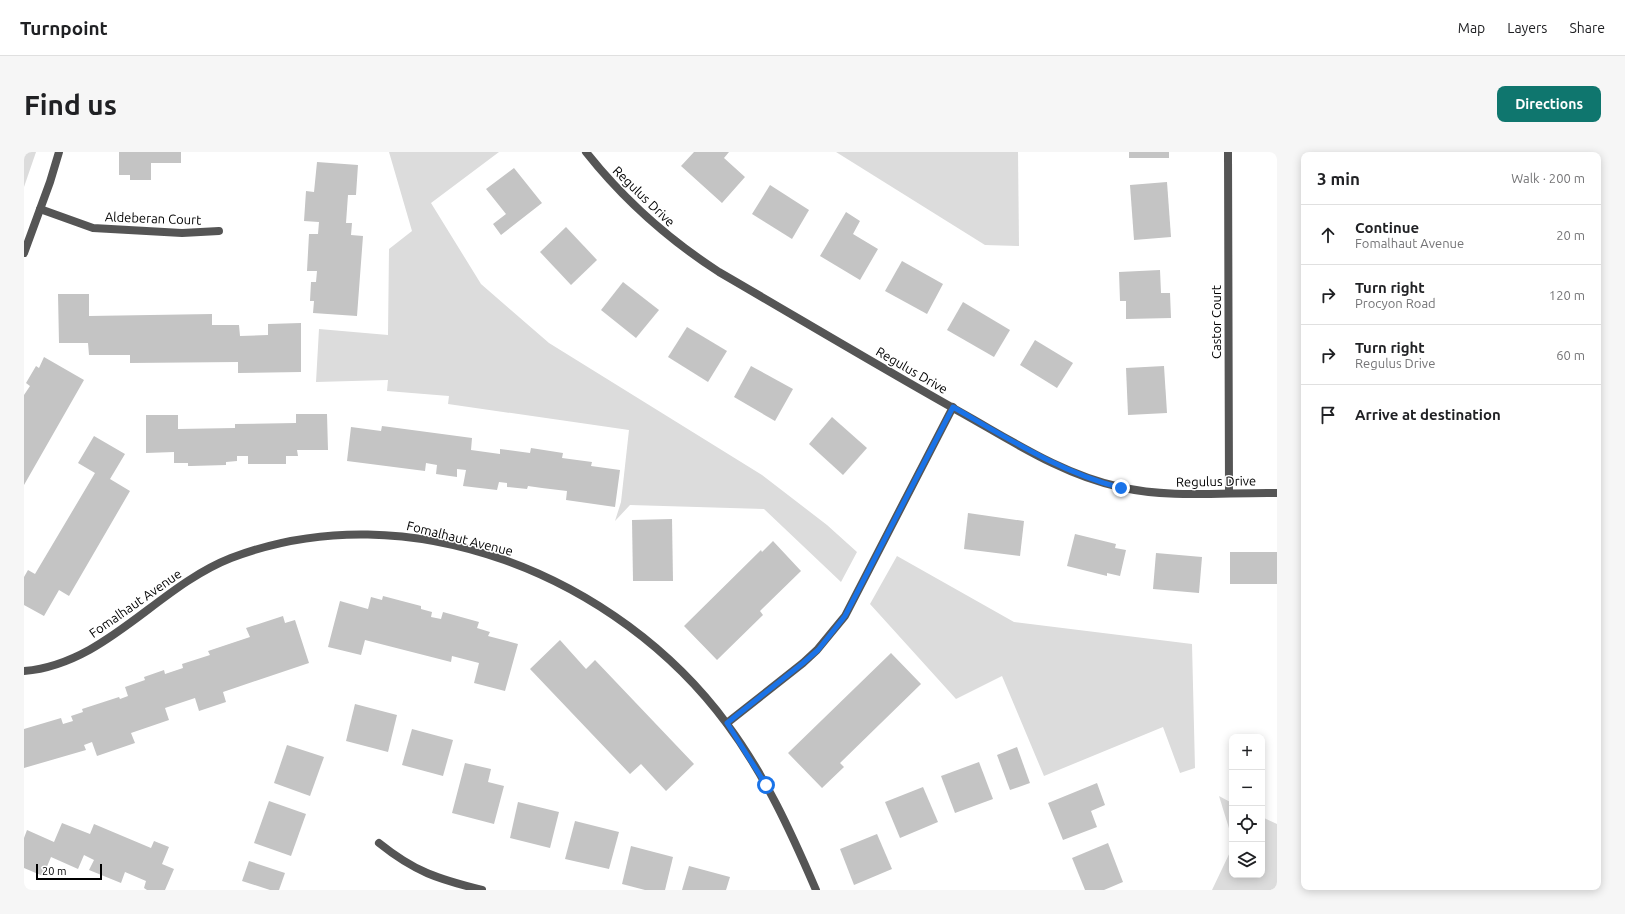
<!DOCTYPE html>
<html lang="en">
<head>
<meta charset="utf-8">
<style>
	body { margin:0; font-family:Ubuntu,sans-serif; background:#f6f6f6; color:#202124 }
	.controls { position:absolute; right:12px; bottom:12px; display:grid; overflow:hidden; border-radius:8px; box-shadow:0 2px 10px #0003 }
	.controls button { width:36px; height:36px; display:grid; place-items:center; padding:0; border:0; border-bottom:1px solid #e0e0e0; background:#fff; color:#202124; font:20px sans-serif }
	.scale { position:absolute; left:12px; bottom:10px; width:66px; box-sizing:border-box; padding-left:4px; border:2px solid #000; border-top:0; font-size:11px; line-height:14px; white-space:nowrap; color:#000; -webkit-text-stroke:3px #fff; paint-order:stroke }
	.stop { position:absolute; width:12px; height:12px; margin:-9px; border:3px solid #1a73e8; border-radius:50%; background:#fff }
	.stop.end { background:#1a73e8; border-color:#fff; box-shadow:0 1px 4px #0008 }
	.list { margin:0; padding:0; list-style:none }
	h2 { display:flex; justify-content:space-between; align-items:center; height:52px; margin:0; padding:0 16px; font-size:17px }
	h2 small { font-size:13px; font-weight:400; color:#757577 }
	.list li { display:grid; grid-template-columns:26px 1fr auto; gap:12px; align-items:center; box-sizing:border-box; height:60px; padding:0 16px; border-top:1px solid #e0e0e0 }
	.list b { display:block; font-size:15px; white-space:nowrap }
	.list p { margin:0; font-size:13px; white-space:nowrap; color:#757577 }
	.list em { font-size:13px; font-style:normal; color:#757577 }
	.icon { flex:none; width:22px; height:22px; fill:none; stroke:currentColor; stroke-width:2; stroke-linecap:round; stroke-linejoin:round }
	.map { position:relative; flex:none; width:1253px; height:738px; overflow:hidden; border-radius:8px }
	header { display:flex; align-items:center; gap:24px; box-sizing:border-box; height:56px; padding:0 20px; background:#fff; border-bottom:1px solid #e0e0e0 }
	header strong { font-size:19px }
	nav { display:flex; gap:22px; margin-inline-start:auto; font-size:14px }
	.intro { display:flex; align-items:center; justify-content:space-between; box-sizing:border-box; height:96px; padding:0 24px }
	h1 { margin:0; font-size:28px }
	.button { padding:10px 18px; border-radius:8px; background:#0f766e; color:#fff; font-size:14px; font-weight:700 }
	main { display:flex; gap:24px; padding:0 24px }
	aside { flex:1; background:#fff; border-radius:8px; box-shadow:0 2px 10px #0003 }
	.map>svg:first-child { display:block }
	.green { fill:#dcdcdc }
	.building { fill:#c4c4c4 }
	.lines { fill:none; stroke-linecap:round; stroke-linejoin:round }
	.street { stroke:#555; stroke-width:8 }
	.route { stroke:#1a73e8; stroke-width:5 }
	.labels { text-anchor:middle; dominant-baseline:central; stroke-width:3; stroke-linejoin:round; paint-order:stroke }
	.street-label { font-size:13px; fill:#000; stroke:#fff }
</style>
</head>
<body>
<header>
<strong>Turnpoint</strong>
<nav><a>Map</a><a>Layers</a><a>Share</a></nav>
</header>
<div class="intro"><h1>Find us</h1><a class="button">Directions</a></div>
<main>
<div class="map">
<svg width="1253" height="738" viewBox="0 0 1253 738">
	<rect width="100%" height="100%" fill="#fff"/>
	<g class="green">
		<polygon points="0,0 12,0 0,35"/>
		<polygon points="365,0 475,0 407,51 457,132 525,191 738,323 803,373 833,400 817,430 740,357 606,353 591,369 597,350 605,278 424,252 425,244 363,239 364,228 292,230 295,177 364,183 365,97 388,79"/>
		<polygon points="812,0 994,0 995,94 961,93"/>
		<polygon points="873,404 990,470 1168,492 1171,616 1156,621 1139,575 1020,624 978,524 932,547 846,452"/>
		<polygon points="1195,644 1208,651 1208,686"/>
		<polygon points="1238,665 1253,672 1253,738 1188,738 1208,696 1208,723 1238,723"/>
	</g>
	<g class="building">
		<polygon points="95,0 157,0 157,11 127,11 127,28 106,28 106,23 95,23"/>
		<polygon points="670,0 705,0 700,6 721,25 698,51 657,14"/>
		<rect x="1105" y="0" width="40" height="6"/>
		<polygon points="293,10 334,13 332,43 324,43 322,71 328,71 327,83 339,84 333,164 289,161 290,149 286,149 287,130 292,130 293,119 283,119 285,82 294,82 295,70 280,69 282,39 290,40"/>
		<polygon points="490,16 518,51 477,83 469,72 482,62 462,37"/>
		<polygon points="1143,30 1147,85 1110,88 1106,33"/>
		<polygon points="746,33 785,58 768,87 728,62"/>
		<polygon points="822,60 836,69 829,82 854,97 836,128 796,104"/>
		<polygon points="542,75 573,108 547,133 516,100"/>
		<polygon points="878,109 919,132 903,162 861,139"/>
		<polygon points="1136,118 1137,141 1146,141 1147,166 1102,167 1102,149 1096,149 1095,120"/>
		<polygon points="599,130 635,158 612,186 577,158"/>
		<polygon points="34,142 65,142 65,164 188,162 188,173 215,173 216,184 244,183 244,172 277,171 277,220 214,221 214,210 106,211 106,203 65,203 64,191 35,191"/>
		<polygon points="939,150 986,178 970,205 923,178"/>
		<polygon points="663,175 703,199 684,230 644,205"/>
		<polygon points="1011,188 1049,211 1033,236 996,213"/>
		<polygon points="20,205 60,228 0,333 0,243 6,234 2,231 12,214 15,216"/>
		<polygon points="727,214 769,237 751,269 710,245"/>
		<polygon points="1140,214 1143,261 1104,263 1102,216"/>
		<polygon points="272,262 303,262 304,298 273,298 274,304 262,304 262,312 224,312 224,304 213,304 213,309 202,310 202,313 167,314 164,314 164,311 150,311 150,300 122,301 122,263 154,263 154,277 211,276 211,272 272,271"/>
		<polygon points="808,265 843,296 819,323 785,292"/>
		<polygon points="358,274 448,286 447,298 476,302 476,297 506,301 507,296 539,301 538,306 568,310 567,314 596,318 591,355 542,348 543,339 518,336 504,334 503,337 483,335 483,331 475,330 473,338 439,334 442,318 433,317 433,325 412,322 413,313 402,311 401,319 323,309 327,275 357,279"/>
		<polygon points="70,284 101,302 86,327 106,339 45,444 35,438 20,464 0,453 0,425 4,418 11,422 71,321 54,311"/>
		<polygon points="944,361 1000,369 996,404 940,397"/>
		<polygon points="648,367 649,429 609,429 608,368"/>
		<polygon points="1051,382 1092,392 1091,396 1102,398 1096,424 1083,421 1083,424 1043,414"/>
		<polygon points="749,389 777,419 736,459 739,463 693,508 660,474 737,398 738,400"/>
		<rect x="1206" y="400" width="47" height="32"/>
		<polygon points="1132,401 1178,405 1175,441 1129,437"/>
		<polygon points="359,444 397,454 397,457 408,460 407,465 417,467 419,460 455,470 453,476 466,480 464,484 494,492 481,539 450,531 455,511 428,504 427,510 341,488 337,503 304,495 316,449 344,457 347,445 358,448"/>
		<polygon points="259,464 261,471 271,468 285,511 199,540 202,550 175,559 171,546 141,556 145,568 107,581 111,591 73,604 68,590 60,593 62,598 0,616 0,577 37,566 39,572 49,569 47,564 59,560 58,557 95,545 96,547 104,544 101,535 121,528 120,525 140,518 141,522 159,516 158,512 186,503 184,499 226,485 222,476"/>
		<polygon points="536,488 562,517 571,508 670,612 642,639 617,612 606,622 506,517"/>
		<polygon points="867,501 897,532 816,611 820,615 798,636 764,601"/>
		<polygon points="331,552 373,563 364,600 322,589"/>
		<polygon points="388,577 429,588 419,624 378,613"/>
		<polygon points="263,593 300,605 286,644 250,631"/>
		<polygon points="993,595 1006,631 986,638 973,603"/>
		<polygon points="955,610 969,647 931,661 917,624"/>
		<polygon points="441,611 467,617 464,630 480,634 470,672 428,661"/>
		<polygon points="1073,631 1081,653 1067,659 1073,675 1039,688 1024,651"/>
		<polygon points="899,635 914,670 876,686 861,650"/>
		<polygon points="245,649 282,662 267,704 230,691"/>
		<polygon points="494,650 535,660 526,696 486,686"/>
		<polygon points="551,669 595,680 585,717 541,707"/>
		<polygon points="38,671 66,682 70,672 127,696 130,689 145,695 138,712 150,717 141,738 123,738 120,736 122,729 101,720 97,731 65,718 70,708 60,703 54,717 27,705 19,724 0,716 0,686 3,678 30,690"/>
		<polygon points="853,682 868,717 830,733 816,697"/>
		<polygon points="1084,691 1099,730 1080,738 1061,738 1048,706"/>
		<polygon points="607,694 649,705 641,738 621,738 598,732"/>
		<polygon points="225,709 261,721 255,738 246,738 218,729"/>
		<polygon points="665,714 706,725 702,738 658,738"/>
	</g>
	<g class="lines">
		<g class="street">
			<path d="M562,0c38,48 82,87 133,120 81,47 161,95 243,141 50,28 101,62 158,74 51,12 105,5 157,6"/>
			<polyline points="1204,0 1205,340"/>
			<polyline points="16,57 69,76 158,81 195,79"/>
			<polyline points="0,101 26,30 35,0"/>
			<path d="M0,519c82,-7 133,-84 207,-113 177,-68 387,18 496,166 38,51 64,108 89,166"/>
			<polyline points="703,571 779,511 793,498 821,464 929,255"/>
			<path d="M355,691c36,29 59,36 103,47"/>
		</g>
	</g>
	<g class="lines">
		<path class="route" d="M742,633l-39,-62 76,-60 15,-13 27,-34 108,-209c54,31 107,65 168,81"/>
	</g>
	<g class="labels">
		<g class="street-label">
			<text transform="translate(620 44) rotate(44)">Regulus Drive</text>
			<text transform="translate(129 66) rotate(2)">Aldeberan Court</text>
			<text transform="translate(1192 170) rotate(-90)">Castor Court</text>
			<text transform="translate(888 218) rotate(30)">Regulus Drive</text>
			<text transform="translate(1192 329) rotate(-1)">Regulus Drive</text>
			<text transform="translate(436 386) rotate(14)">Fomalhaut Avenue</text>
			<text transform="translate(111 451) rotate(-35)">Fomalhaut Avenue</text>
		</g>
	</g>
</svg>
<div class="controls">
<button>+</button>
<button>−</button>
<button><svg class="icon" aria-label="locate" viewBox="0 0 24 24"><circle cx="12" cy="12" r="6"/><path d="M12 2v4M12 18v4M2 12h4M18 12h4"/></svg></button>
<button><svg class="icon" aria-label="layers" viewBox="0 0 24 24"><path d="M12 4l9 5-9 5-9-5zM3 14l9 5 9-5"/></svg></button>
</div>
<div class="scale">20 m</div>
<div class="stop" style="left:742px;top:633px"></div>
<div class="stop end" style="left:1097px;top:336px"></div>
</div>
<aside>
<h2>3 min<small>Walk · 200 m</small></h2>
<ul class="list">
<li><svg class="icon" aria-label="ahead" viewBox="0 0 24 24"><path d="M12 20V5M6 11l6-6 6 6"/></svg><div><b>Continue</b><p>Fomalhaut Avenue</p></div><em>20 m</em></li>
<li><svg class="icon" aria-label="right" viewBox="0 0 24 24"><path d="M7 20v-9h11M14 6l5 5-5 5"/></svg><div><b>Turn right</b><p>Procyon Road</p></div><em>120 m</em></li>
<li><svg class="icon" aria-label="right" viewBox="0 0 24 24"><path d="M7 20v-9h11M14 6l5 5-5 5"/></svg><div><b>Turn right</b><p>Regulus Drive</p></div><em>60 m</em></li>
<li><svg class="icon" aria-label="arrive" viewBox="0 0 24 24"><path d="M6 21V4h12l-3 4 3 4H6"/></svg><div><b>Arrive at destination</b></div></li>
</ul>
</aside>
</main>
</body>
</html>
